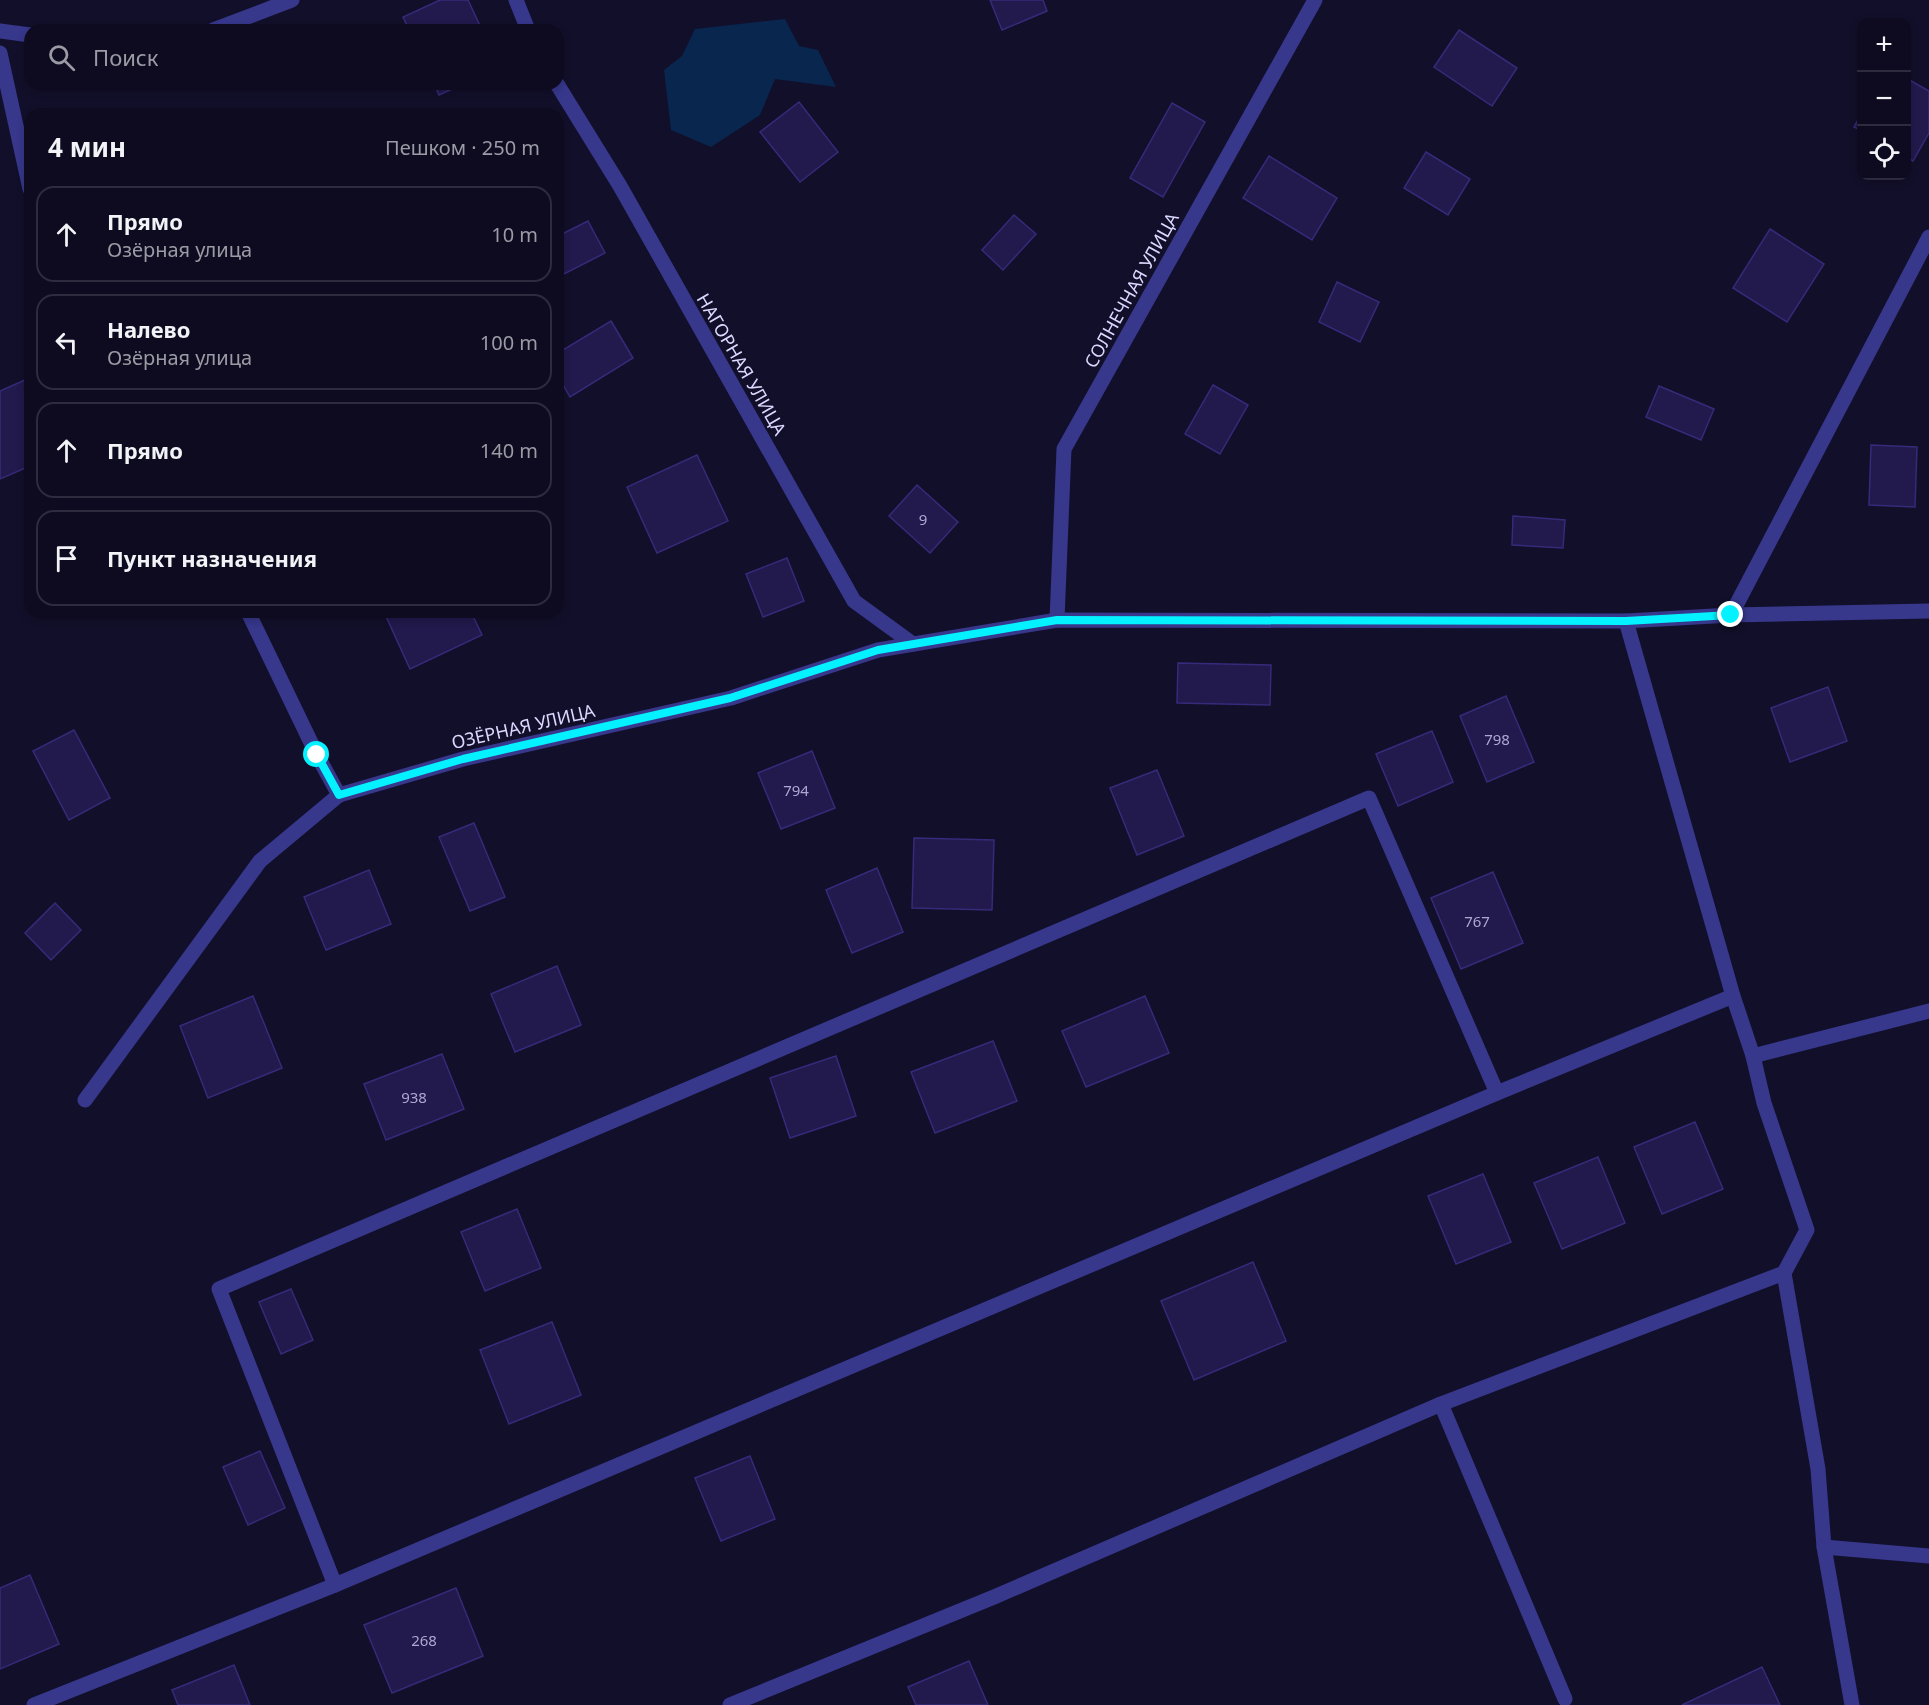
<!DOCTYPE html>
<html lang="ru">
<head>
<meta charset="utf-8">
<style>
	body { margin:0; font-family:"Noto Sans",sans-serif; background:#1c192d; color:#f1f3f6 }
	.controls { position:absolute; right:18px; top:18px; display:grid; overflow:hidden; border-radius:12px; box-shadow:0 3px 9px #0003 }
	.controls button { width:54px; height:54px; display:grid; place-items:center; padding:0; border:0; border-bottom:2px solid #2e2b3e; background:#0e0b20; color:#f1f3f6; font:30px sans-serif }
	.stop { position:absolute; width:18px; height:18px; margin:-14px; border:4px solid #04f1ff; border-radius:50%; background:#fff }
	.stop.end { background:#04f1ff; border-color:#fff; box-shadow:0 2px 6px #0008 }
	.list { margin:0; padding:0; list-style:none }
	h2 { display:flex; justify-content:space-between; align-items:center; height:78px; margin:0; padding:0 24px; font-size:26px }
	h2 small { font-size:20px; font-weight:400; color:#9b9ba5 }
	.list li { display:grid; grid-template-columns:39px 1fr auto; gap:18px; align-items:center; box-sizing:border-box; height:96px; margin:0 12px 12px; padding:0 12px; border:2px solid #2e2b3e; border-radius:18px }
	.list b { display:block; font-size:22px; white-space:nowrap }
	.list p { margin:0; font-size:20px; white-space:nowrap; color:#9b9ba5 }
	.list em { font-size:20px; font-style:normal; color:#9b9ba5 }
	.icon { flex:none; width:33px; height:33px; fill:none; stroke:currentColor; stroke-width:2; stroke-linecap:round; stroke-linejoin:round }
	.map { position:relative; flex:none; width:1929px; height:1705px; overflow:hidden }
	.search { position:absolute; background:#0e0b20; box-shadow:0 3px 9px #0003; left:24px; top:24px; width:540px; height:66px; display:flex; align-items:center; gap:15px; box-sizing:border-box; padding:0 21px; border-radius:18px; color:#9b9ba5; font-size:22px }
	.panel { position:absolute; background:#0e0b20; box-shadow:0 3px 9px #0003; left:24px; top:108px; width:540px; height:510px; border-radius:18px }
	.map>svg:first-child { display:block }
	.water { fill:#09264f }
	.building { fill:#22194c; stroke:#362a7a; stroke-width:1.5 }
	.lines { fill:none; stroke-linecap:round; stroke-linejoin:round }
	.minor { stroke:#37378c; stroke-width:15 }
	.route { stroke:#04f1ff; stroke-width:8 }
	.labels { text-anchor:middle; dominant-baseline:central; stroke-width:4.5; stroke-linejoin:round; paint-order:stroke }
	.number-label { font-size:15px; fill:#ada8d2 }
	.street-label { font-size:18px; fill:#dbd8ff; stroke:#120f2a }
</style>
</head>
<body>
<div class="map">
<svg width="1929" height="1705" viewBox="0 0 1929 1705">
	<rect width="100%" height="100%" fill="#120f2a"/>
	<polygon class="water" points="785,19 799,46 818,50 836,87 775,79 760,115 711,147 671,130 664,70 682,56 695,29"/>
	<g class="building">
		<polygon points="440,0 468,0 482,30 409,30 403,17"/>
		<polygon points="990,0 1043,0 1047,11 1002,30"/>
		<polygon points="1459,30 1517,68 1492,106 1434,67"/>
		<polygon points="1906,78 1929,91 1929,133 1913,161 1906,157"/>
		<polygon points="434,84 463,84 439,95"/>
		<polygon points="799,102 838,152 800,182 760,132"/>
		<polygon points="1172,103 1205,122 1163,197 1130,178"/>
		<polygon points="1862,113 1862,131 1854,127"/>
		<polygon points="1426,152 1470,179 1448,215 1404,188"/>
		<polygon points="1269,156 1337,198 1312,240 1243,198"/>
		<polygon points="1014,215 1036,234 1003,270 982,250"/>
		<polygon points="588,221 605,253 558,277 558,236"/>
		<polygon points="1770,229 1824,264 1787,322 1733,288"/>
		<polygon points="1337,282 1379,302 1360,342 1319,322"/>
		<polygon points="611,321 633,358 570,397 558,376 558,353"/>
		<polygon points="27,379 30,387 30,466 0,479 0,391"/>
		<polygon points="1213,385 1248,405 1220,454 1185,434"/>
		<polygon points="1659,386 1714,409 1701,440 1646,417"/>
		<polygon points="1871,445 1917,447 1915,507 1869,505"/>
		<polygon points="697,455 728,521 657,553 627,487"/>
		<polygon points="917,485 958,522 930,553 889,516"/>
		<polygon points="1513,516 1565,520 1563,548 1512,545"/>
		<polygon points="787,558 804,601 763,617 746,574"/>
		<polygon points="384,612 471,612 482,635 410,669"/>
		<polygon points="1178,663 1271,665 1270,705 1177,703"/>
		<polygon points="1828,687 1847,741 1790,762 1771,708"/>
		<polygon points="1506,696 1534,762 1487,782 1460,716"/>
		<polygon points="74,730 110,798 69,820 33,751"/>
		<polygon points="1432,731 1453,782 1398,806 1376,754"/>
		<polygon points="812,751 835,808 781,829 758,773"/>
		<polygon points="1157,770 1184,836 1137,855 1110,788"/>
		<polygon points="474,823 505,897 470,911 439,837"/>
		<polygon points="914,838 994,840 992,910 912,908"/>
		<polygon points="877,868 903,932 852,953 826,890"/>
		<polygon points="369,870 391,924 326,950 304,897"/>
		<polygon points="1493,872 1523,943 1461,969 1431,898"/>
		<polygon points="55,903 81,930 51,960 25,933"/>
		<polygon points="557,966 581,1025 515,1052 491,994"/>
		<polygon points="253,996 282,1068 208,1098 180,1026"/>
		<polygon points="1145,996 1169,1053 1086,1087 1062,1031"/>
		<polygon points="993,1041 1017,1101 935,1133 911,1072"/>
		<polygon points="442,1054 464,1109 386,1140 364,1084"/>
		<polygon points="836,1056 856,1116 790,1138 770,1078"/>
		<polygon points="1695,1122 1723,1189 1662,1214 1634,1147"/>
		<polygon points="1598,1157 1625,1223 1562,1249 1534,1183"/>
		<polygon points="1483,1174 1511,1242 1456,1264 1428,1196"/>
		<polygon points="517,1209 541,1268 485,1291 461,1232"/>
		<polygon points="1253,1262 1286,1341 1194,1380 1161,1301"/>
		<polygon points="291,1289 313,1340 281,1354 259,1302"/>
		<polygon points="552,1322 581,1395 509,1424 480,1350"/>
		<polygon points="260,1451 285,1508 248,1525 223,1467"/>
		<polygon points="750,1456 775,1519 721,1541 695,1478"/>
		<polygon points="30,1575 59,1644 0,1669 0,1588"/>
		<polygon points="456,1588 483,1656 392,1693 364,1625"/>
		<polygon points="969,1661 988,1705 916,1705 908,1687"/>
		<polygon points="234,1665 250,1705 178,1705 172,1690"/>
		<polygon points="1762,1667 1780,1705 1682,1705"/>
	</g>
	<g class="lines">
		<g class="minor">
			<polyline points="516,0 528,30"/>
			<polyline points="213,30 292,0"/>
			<polyline points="0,31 30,35"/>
			<polyline points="0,53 30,189"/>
			<polyline points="557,84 620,186 854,601 913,644"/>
			<polyline points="248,612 317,755 339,795 463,759 731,698 878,650 1057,620 1626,621 1731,615 1929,611"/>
			<polyline points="1731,615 1929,237"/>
			<polyline points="1057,620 1064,449 1315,0"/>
			<polyline points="1626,621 1733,996 1753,1056 1764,1103 1807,1230 1784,1273 1818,1469 1824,1547 1852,1705"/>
			<polyline points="1753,1056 1929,1011"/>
			<polyline points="85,1100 260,861 339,795"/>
			<polyline points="1441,1404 1565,1699"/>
			<polyline points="1824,1547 1929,1556"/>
			<polyline points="335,1585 219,1289 1369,798 1497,1093"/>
			<polyline points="34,1705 335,1585 1497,1093 1733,996"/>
			<polyline points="730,1705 994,1597 1441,1404 1784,1273"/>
		</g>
	</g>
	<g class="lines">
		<polyline class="route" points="317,755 339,795 463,759 730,698 878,650 1057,620 1626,621 1731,615"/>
	</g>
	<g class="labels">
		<g class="number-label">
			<text x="923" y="519">9</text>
			<text x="1497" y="739">798</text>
			<text x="796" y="790">794</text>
			<text x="1477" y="921">767</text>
			<text x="414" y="1097">938</text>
			<text x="424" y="1640">268</text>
		</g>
		<g class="street-label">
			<text transform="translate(1131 290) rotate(-61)">СОЛНЕЧНАЯ УЛИЦА</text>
			<text transform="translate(742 364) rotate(60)">НАГОРНАЯ УЛИЦА</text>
			<text transform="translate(523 726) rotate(-13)">ОЗЁРНАЯ УЛИЦА</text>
		</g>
	</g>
</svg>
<div class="controls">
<button>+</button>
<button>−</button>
<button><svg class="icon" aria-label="locate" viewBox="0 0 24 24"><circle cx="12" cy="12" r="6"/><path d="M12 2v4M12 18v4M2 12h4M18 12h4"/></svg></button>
</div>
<div class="stop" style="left:317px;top:755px"></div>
<div class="stop end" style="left:1731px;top:615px"></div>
<div class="search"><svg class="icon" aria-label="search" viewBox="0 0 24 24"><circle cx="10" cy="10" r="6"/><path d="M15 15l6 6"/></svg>Поиск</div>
<section class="panel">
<h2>4 мин<small>Пешком · 250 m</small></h2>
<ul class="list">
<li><svg class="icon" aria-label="ahead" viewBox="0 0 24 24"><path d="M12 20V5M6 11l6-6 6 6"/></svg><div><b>Прямо</b><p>Озёрная улица</p></div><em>10 m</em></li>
<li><svg class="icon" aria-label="left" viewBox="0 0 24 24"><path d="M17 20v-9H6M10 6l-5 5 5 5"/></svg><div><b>Налево</b><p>Озёрная улица</p></div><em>100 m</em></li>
<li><svg class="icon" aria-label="ahead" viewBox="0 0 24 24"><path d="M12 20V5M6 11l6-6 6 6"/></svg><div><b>Прямо</b></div><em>140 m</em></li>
<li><svg class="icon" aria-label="arrive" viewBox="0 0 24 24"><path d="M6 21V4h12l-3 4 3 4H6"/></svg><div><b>Пункт назначения</b></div></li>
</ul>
</section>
</div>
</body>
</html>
